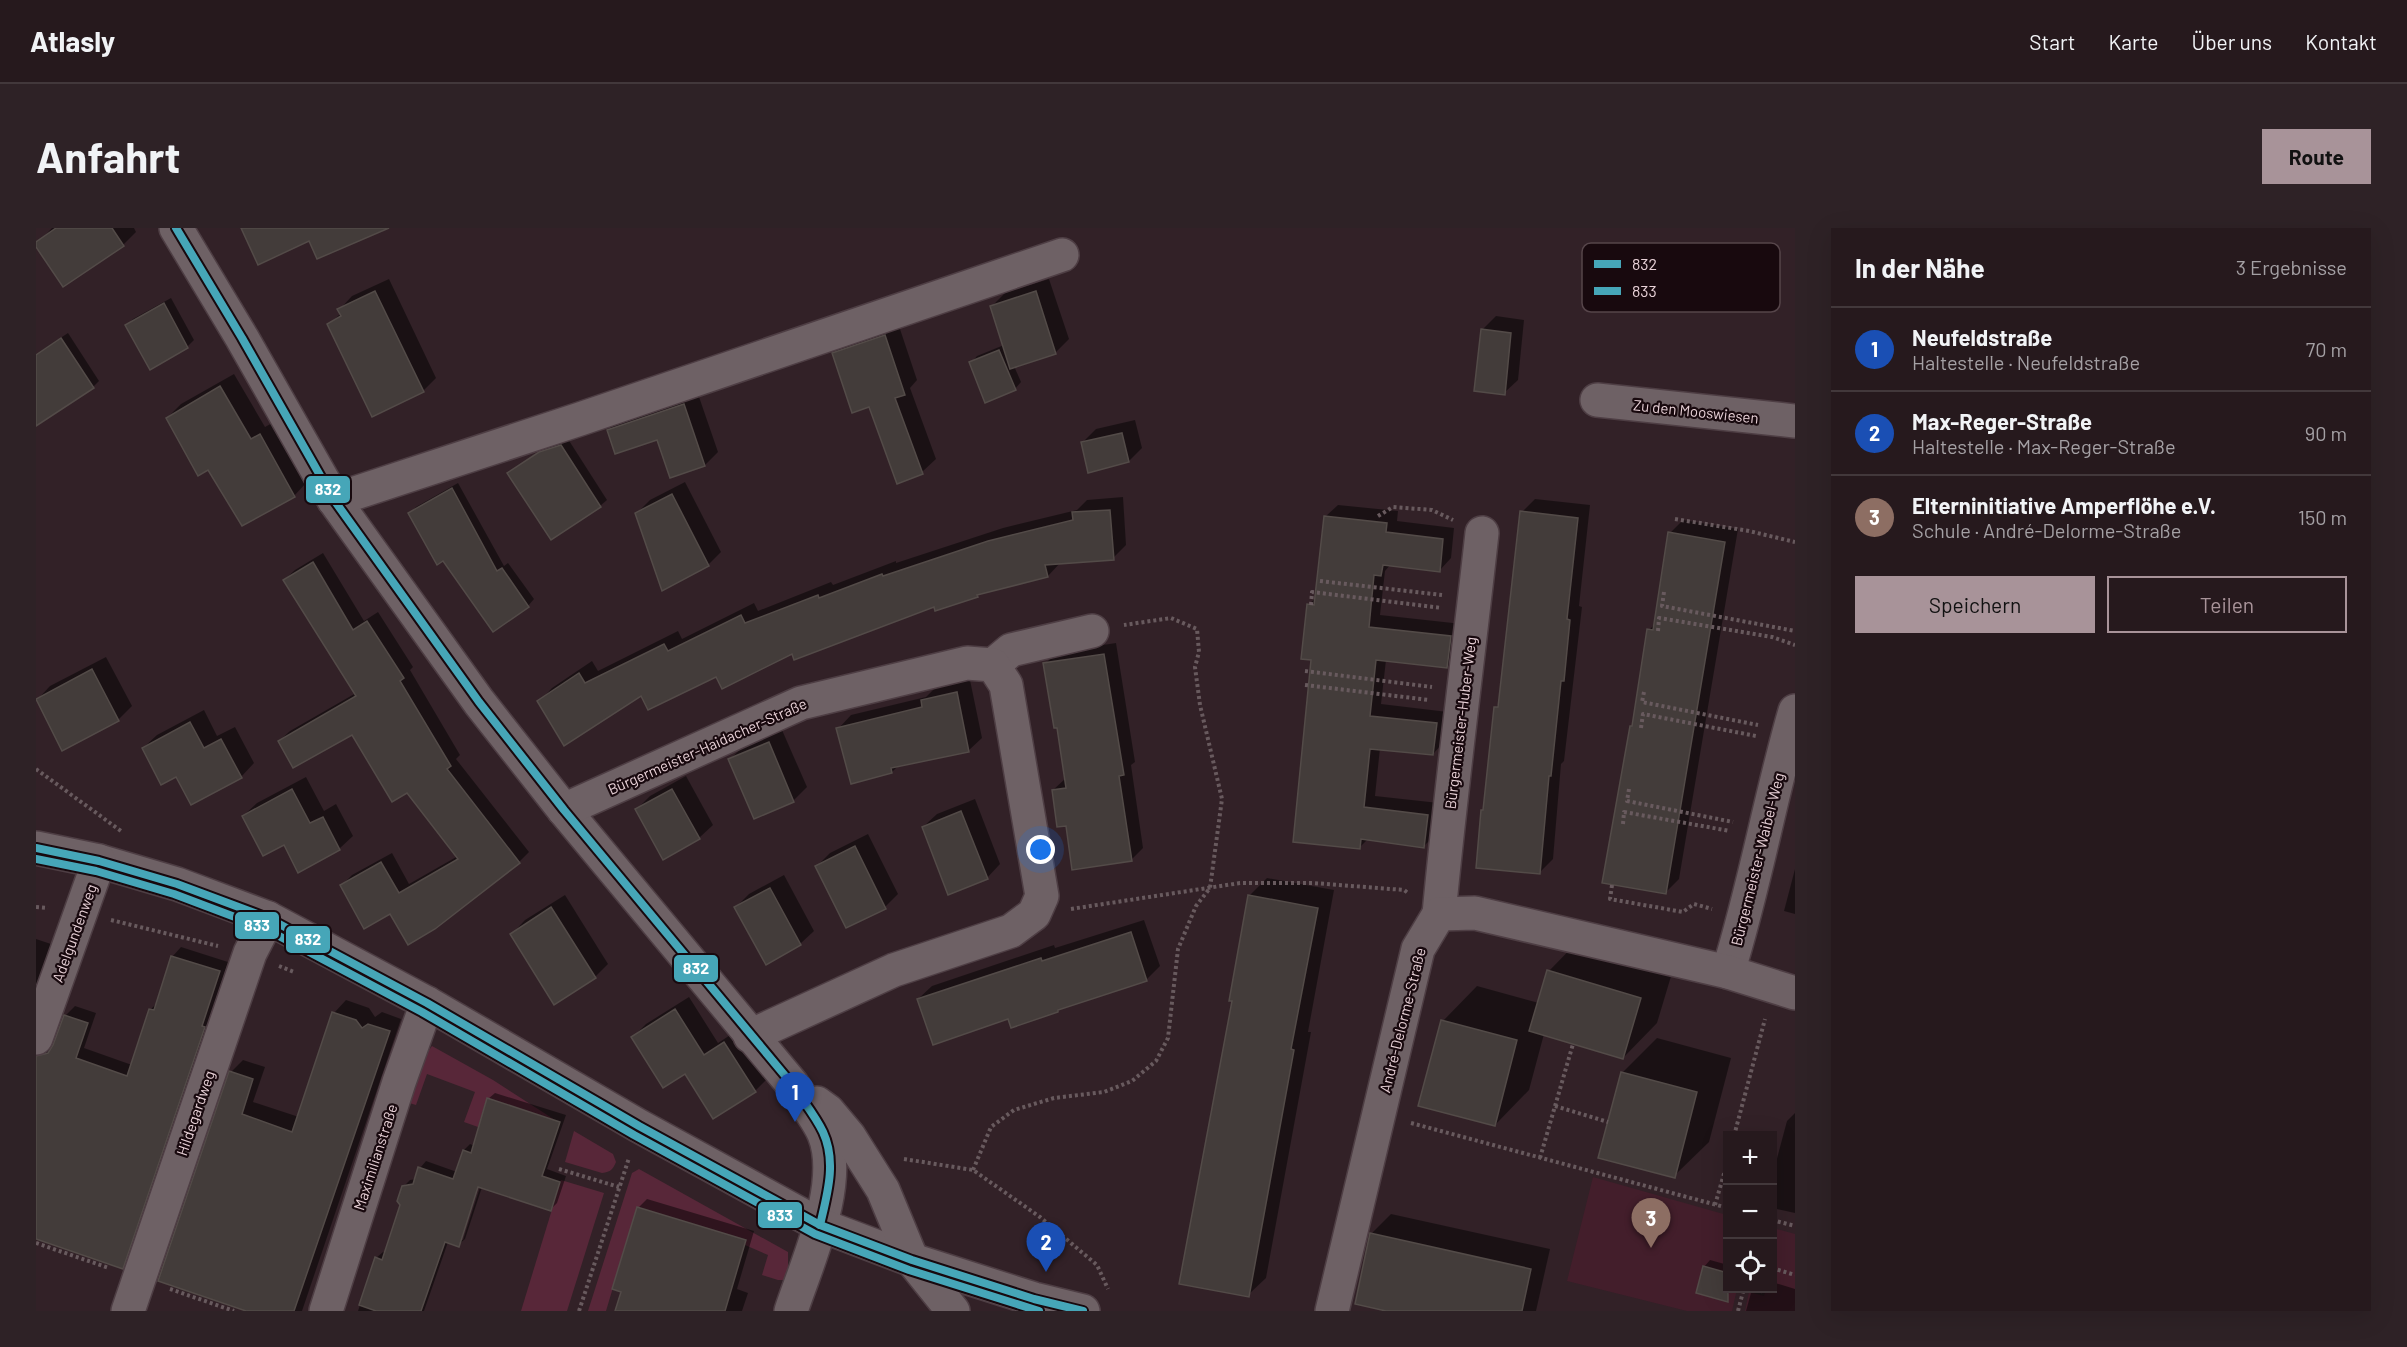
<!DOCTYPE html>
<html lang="de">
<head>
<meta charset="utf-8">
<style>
	body { margin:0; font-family:Barlow,sans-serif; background:#2e2226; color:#f1f3f6 }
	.controls { position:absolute; right:18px; bottom:18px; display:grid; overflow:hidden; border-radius:0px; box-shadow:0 6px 24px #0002 }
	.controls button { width:54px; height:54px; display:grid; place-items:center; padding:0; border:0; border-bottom:2px solid #42383b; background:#26191d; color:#f1f3f6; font:30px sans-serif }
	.you { position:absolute; left:1005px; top:622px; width:21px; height:21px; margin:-15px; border:4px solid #fff; border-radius:50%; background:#1a73e8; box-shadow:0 0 0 9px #1a73e833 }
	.badge { display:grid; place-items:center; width:39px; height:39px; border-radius:50%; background:#a89399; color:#fff; font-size:20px; font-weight:700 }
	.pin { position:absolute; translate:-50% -50px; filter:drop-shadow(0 2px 3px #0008) }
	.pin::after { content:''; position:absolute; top:32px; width:21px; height:18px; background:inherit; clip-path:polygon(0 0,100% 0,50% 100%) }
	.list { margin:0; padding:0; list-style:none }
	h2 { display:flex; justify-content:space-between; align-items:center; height:78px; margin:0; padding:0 24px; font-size:26px }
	h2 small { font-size:20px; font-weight:400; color:#a4a0a4 }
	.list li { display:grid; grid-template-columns:39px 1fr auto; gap:18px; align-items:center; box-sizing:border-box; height:84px; padding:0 24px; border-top:2px solid #42383b }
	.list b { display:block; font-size:22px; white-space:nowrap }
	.list p { margin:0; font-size:20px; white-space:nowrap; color:#a4a0a4 }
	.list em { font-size:20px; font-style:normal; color:#a4a0a4 }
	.actions { display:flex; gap:12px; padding:18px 24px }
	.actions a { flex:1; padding:14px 0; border:2px solid #a89399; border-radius:0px; text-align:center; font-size:21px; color:#a89399 }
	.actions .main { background:#a89399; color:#111 }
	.icon { flex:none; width:33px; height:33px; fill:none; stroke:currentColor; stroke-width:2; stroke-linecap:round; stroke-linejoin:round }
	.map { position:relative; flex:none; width:1759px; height:1083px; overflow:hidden; border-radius:0px }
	header { display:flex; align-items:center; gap:36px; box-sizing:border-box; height:84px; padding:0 30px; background:#26191d; border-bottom:2px solid #42383b }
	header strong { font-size:28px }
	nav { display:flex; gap:33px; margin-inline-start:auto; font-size:21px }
	.intro { display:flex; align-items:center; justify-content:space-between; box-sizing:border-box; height:144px; padding:0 36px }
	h1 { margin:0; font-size:42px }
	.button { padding:15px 27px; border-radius:0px; background:#a89399; color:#111; font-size:21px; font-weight:700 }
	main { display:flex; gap:36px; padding:0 36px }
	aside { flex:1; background:#26191d; border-radius:0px; box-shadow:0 6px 24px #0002 }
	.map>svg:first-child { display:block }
	.built { fill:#431e2b }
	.green { fill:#582739 }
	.shadow { fill:#0007; fill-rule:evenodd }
	.building { fill:#433c3a; stroke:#534b48; stroke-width:1.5 }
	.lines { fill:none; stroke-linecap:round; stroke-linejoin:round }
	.minor-casing { stroke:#4e3e44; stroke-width:36 }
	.path { stroke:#685a5e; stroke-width:4; stroke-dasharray:3 3; stroke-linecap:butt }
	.minor { stroke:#6e6165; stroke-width:33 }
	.bus-1-casing { stroke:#18090e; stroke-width:12 }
	.bus-2-casing { stroke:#18090e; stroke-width:12 }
	.bus-1 { stroke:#46a6b8; stroke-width:8 }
	.bus-2 { stroke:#46a6b8; stroke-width:8 }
	.labels { text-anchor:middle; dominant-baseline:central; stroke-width:4.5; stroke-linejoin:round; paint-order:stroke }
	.street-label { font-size:15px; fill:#e8d1d7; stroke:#18090e }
	.key { fill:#18090e; stroke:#56454a; stroke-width:1.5 }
	.key-label { font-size:16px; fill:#e8d1d7 }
	.line-badge { stroke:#18090e; stroke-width:2 }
	.badge-label { font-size:16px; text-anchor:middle; font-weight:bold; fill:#fff }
</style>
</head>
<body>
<header>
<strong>Atlasly</strong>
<nav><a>Start</a><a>Karte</a><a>Über uns</a><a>Kontakt</a></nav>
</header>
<div class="intro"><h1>Anfahrt</h1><a class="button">Route</a></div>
<main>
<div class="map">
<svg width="1759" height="1083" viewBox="0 0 1759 1083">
	<rect width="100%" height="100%" fill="#322127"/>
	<g class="built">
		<polygon points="1557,949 1691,987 1692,1060 1701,1061 1696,1083 1651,1083 1531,1053"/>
		<polygon points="1737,1000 1759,1006 1759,1083 1709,1083 1713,1064 1728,1068 1730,1061 1736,1060"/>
	</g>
	<g class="green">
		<polygon points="396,818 457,852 519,892 451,870 442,899 428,894 439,864 391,846 380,877 373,875 388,829"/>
		<path d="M538,903l39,23 3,8c-3,7 -5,10 -14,11l-37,-11z"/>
		<polygon points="603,941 752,1024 752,1046 747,1052 742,1052 726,1047 732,1027 709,1017 710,1012 601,979 570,1083 552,1083 596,945"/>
		<polygon points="525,952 568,965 531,1083 485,1083"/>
	</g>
	<g class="shadow">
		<polygon points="16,0 98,0 100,4 87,17 0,17"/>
		<polygon points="353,51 400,150 387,163 293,97 305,85 303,82 316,68"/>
		<polygon points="1013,51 1033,111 1019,125 978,138 985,154 979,161 935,135 941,128 968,117 956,78 969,65"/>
		<polygon points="135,70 158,112 151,119 114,140 91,97 97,91"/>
		<polygon points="1460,88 1488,92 1482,152 1468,165 1446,102"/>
		<polygon points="862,95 881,152 874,160 900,231 886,244 833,177 797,126 811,112"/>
		<polygon points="32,105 63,153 57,159 0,183 0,126"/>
		<polygon points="198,146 229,199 238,194 271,254 258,268 173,240 131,190 145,176"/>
		<polygon points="661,163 682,224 669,237 622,210 572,202 586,189"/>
		<polygon points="1099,192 1106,220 1093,233 1046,215 1060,201"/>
		<polygon points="532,211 571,272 564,278 473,245 511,218"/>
		<polygon points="649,254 685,324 672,337 601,285 614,272"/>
		<polygon points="422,255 468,338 472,335 498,371 492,378 374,285 380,279"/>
		<polygon points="1087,269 1090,317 1077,330 1025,334 1012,348 944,365 941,368 899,377 681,447 605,465 503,474 516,460 556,433 562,443 642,403 646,411 718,375 722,383 795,354 797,357 860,333 860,335 967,300 1041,282 1051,272"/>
		<polygon points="1499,271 1554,277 1543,378 1546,379 1528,533 1525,536 1517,631 1504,644 1449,580 1460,479 1464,475 1486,284"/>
		<polygon points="1302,277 1362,283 1361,293 1418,300 1415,330 1404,342 1355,336 1349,343 1344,387 1426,396 1423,427 1411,439 1350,432 1345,476 1412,484 1408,514 1397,526 1344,520 1339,568 1403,575 1400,606 1388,618 1332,611 1324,619 1276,430 1272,377 1281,369 1290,288"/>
		<polygon points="1647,292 1702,301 1643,651 1629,665 1598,497 1613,402 1619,396 1634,305"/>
		<polygon points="287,325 328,393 342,384 377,439 374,442 424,527 420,531 493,624 483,634 355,684 305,658 316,647 356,625 373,656 422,628 371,563 316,505 243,513 254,503 320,465 248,352 259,342"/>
		<polygon points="1080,415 1099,534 1095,537 1107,620 1095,632 1032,596 1017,562 1030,550 1022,498 1009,436 1021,424"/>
		<polygon points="70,429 96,478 83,491 27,521 1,472 14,458"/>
		<polygon points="934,452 946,510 932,523 863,537 856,544 802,501 815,487 890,469 900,459"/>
		<polygon points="168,482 181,508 199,499 218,535 205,549 140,547 107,520 121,507"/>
		<polygon points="746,502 771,559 757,573 694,531 708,518"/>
		<polygon points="650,548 677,597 663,610 601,581 614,568"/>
		<polygon points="270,549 288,583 300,576 317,608 303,621 248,615 207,588 221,575"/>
		<polygon points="939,571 964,636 951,650 887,599 901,586"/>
		<polygon points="832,606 862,666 849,679 781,638 794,625"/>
		<polygon points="1759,641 1759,686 1748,683"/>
		<polygon points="748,647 778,703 764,716 700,679 713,666"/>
		<polygon points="1231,650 1298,662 1272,804 1275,804 1230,1050 1212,1067 1197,772 1214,667"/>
		<polygon points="529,667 572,736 559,749 476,706 489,692"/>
		<polygon points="1108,692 1124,738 1110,752 1026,779 1022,783 882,771 896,758 1018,717 1019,720"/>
		<polygon points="1547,708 1639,735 1621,795 1587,830 1508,806 1493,862 1459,897 1407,793 1441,758 1503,775 1513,743"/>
		<polygon points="0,711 18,717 0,768"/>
		<polygon points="145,719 192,734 96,1030 86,1039 0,1010 0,816 13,820 19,817 30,787 39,778 60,785 48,820 96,837 115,781 122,774 136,729"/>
		<polygon points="653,769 682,815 702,802 732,850 719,863 649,844 597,809 610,796"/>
		<polygon points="310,772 333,780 339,789 346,784 365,791 266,1083 215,1083 195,844 207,832 229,839 217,874 263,889 298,785"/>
		<polygon points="1621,810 1695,830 1673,914 1638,948 1586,845"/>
		<path d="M459,865l71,22 -19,54 19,7 -9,27 -7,7 -68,-23 -17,52 -7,6 -10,-3 -24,69h-66l18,-53 7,-6 3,1 16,-48 1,-18 7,-7 6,-1 4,-11 6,-7 31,11 7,-22 6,-6 5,2 13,-47zM443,952l3,1 -19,59h-4z"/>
		<polygon points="1759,885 1759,985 1736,980 1736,949 1751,893"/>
		<polygon points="611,971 718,1003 701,1061 712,1065 706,1083 581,1083 587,1063 602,980"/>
		<polygon points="1355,986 1514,1021 1500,1083 1357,1083 1335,1006"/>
		<polygon points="1674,1032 1692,1037 1692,1060 1697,1060 1689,1071 1668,1039"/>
		<polygon points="1736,1054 1759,1061 1759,1083 1710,1083 1715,1065 1719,1060 1736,1060"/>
	</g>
	<g class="building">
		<polygon points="20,0 76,0 88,18 27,59 0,19 0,14"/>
		<polygon points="205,0 353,0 281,31 273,13 222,37"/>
		<polygon points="339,63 388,164 336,189 291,96 305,88 301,81"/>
		<polygon points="1000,63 1020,126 974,141 954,78"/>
		<polygon points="128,75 152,120 114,142 89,97"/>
		<polygon points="1445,101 1475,105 1469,167 1438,163"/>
		<polygon points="849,107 869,167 859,170 887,246 861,256 833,179 816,185 796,125"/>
		<polygon points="25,110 58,160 0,198 0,127"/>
		<polygon points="963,122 980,162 949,175 933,134"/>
		<polygon points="184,158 215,211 224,206 259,269 206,298 172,242 162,248 130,190"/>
		<polygon points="648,176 669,238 634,250 621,212 579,226 571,202"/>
		<polygon points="1086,205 1093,234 1052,245 1045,214"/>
		<polygon points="525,217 565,279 515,312 471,245 503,224"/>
		<polygon points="416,260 461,343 466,340 493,379 457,404 407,333 401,337 372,285"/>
		<polygon points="636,266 673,338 626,363 599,285"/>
		<polygon points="1074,282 1078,332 1009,337 1012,349 941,367 942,369 899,383 898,379 758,432 756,426 686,461 680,449 612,482 605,468 528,518 501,473 543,445 549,455 628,416 632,423 705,387 709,395 782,367 783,370 846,346 847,348 952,313 1037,292 1036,284"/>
		<polygon points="1484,283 1542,290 1531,391 1534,392 1528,453 1525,453 1515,548 1513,548 1504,646 1440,640 1445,582 1447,582 1458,479 1462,479"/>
		<polygon points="1288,288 1351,295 1350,304 1407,311 1404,344 1347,337 1345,348 1338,347 1333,399 1415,408 1411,440 1340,432 1334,488 1401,495 1397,527 1334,521 1328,579 1392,587 1388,620 1325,611 1324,621 1257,614 1275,432 1265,431 1271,376 1278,377"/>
		<polygon points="1632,304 1689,314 1630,666 1566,655 1594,498 1596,498 1611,401 1617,402"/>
		<polygon points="277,334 317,402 331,393 368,450 364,453 415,538 411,541 484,635 399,701 372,717 354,686 328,701 304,657 345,634 363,665 422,631 371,565 356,574 316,507 257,540 242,513 320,468 247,352"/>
		<polygon points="1068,426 1088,547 1083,548 1096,633 1036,642 1030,598 1021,599 1016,562 1030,560 1021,500 1018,500 1007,435"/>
		<polygon points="56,441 83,493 26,523 0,471"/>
		<polygon points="921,464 933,524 855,540 856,545 815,556 800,500 886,479 885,472"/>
		<polygon points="154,494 168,520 185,511 206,550 155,577 140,549 125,557 106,520"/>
		<polygon points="733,514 758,574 718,591 692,531"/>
		<polygon points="256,561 274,595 287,589 304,622 262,645 248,617 227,628 206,588"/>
		<polygon points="636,561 664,611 627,632 599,581"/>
		<polygon points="925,583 952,651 912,667 886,599"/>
		<polygon points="819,618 850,681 810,700 779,638"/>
		<polygon points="734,660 765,717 730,737 698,679"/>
		<polygon points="1212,667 1282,680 1255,821 1258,822 1213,1069 1143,1056 1196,773 1193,773"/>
		<polygon points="515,679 560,750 518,777 474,706"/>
		<polygon points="1095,704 1111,753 1022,782 1022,784 975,800 972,791 897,817 881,771 1005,730 1006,733"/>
		<polygon points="135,728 184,743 166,798 169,799 87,1041 0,1011 0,828 12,825 17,817 28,787 52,795 40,830 91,848 113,781 118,782"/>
		<polygon points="1511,742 1605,770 1587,831 1493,803"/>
		<polygon points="639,781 668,827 688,814 720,864 677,891 649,846 627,860 595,809"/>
		<polygon points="296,784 320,792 326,800 332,796 354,803 258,1083 210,1083 122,1053 193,843 217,851 206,886 256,904"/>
		<polygon points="1405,792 1481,812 1459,898 1382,878"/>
		<polygon points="1585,844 1661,864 1639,950 1562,930"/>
		<polygon points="451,870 524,894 506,948 524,954 515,983 442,959 423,1019 409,1014 385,1083 340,1083 323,1077 339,1029 346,1032 364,977 361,973 366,958 377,956 382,939 417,951 427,922 435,925"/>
		<polygon points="601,979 710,1012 689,1083 579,1083 585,1064 576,1061"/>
		<polygon points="1334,1005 1495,1041 1486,1083 1350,1083 1319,1076"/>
		<polygon points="1667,1038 1692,1045 1692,1074 1660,1065"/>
	</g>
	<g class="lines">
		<defs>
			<g id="minor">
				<path d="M140,0l66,110 92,162 145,202 85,108 228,274c10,16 25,33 32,50 20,50 -17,128 -33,177"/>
				<polyline points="1561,172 1759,193"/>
				<polyline points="298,272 544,191 1026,27"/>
				<polyline points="957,437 975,422 1056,403"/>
				<polyline points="528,582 765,475 931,435 957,437 970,457 1006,668 998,686 975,703 858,742 714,808"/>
				<polyline points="0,620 63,633 141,656 232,690 391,775 603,898 784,997 876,1032 998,1071 1047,1083"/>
				<path d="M1403,686c12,-127 29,-254 43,-381"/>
				<path d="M1692,744c27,-86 42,-175 67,-261"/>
				<polyline points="0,810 63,633"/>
				<polyline points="781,875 792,883 813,908 847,962 876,1032 917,1083"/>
				<polyline points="92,1083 214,725 232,690"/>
				<polyline points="290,1083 363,854 391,775"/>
				<polyline points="1296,1083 1382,721 1403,686 1439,685 1692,744 1759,765"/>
			</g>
		</defs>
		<use href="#minor" class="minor-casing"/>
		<g class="path">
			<polyline points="1342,288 1357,279 1396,282 1417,292"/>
			<polyline points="1639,291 1713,303 1759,314"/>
			<polyline points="1284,353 1406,367"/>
			<polyline points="1628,364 1626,378 1759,403"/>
			<polyline points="1275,377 1276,364 1406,380"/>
			<polyline points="1622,403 1623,390 1736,409 1759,417"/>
			<polyline points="1269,443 1396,459"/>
			<polyline points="1269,457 1393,472"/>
			<polyline points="1608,464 1606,474 1722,497"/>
			<polyline points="1605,500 1607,486 1720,508"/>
			<polyline points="0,541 85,603"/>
			<polyline points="1593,561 1591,573 1697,594"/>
			<polyline points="1587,596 1588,584 1694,603"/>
			<polyline points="1576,657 1574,671 1647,684 1658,676 1676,681"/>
			<polyline points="0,679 12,680"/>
			<polyline points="1035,681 1204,655 1277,655 1368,662 1372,665"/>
			<polyline points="75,692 182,718"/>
			<polyline points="243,738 258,744"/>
			<polyline points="1519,878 1572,894"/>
			<polyline points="1375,895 1692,980"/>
			<polyline points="1698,908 1729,791"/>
			<polyline points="1504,930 1537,816"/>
			<polyline points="868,931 937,942 1004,989 1061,1037 1072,1061"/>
			<polyline points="1736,937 1738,938"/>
			<polyline points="523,941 583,959"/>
			<polyline points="937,942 955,899 978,882 1018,870 1068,864 1096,853 1120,833 1132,810 1142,721 1160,678 1174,660 1186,571 1164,477 1159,439 1163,424 1161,401 1135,390 1088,397"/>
			<polyline points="1679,977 1692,932"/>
			<polyline points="1736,992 1759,998"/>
			<polyline points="0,1015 73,1040"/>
			<polyline points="1736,1040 1759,1047"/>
			<polyline points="1721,1060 1726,1061 1723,1066"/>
			<polyline points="134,1061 198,1083"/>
			<polyline points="543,1083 593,930"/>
			<polyline points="1702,1083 1708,1060"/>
		</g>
		<use href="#minor" class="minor"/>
		<defs>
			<g id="bus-1">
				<path d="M140,0l66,110 92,162 145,202 85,108 228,274c10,16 23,31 31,48 14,30 4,63 -3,93"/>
				<polyline points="0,620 63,633 141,656 232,690 391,775 603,898 784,997 876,1032 998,1071 1047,1083"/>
			</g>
			<polyline id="bus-2" points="0,631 60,643 138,666 228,700 386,784 598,907 779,1006 873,1042 1003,1083"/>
		</defs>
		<use href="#bus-1" class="bus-1-casing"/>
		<use href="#bus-2" class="bus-2-casing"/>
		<use href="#bus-1" class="bus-1"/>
		<use href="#bus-2" class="bus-2"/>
	</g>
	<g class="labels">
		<g class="street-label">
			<text transform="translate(1660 183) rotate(6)">Zu den Mooswiesen</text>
			<text transform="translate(1424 495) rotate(-83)">Bürgermeister-Huber-Weg</text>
			<text transform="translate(671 518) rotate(-24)">Bürgermeister-Haidacher-Straße</text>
			<text transform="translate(1721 631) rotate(-76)">Bürgermeister-Waibel-Weg</text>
			<text transform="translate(38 705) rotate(-70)">Adelgundenweg</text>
			<text transform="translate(1366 792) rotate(-76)">André-Delorme-Straße</text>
			<text transform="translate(159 885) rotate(-71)">Hildegardweg</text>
			<text transform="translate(339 929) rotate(-72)">Maximilianstraße</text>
		</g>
	</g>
	<rect x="1546" y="15" width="198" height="69" rx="9" class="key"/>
	<rect x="1558" y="32" width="27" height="8" fill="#46a6b8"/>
	<rect x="1558" y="59" width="27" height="8" fill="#46a6b8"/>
	<g class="key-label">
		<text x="1596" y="42">832</text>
		<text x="1596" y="69">833</text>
	</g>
	<g class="line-badge">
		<rect x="269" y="247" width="46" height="29" rx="6" fill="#46a6b8"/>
		<rect x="198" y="683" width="46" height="29" rx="6" fill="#46a6b8"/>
		<rect x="249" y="697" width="46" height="29" rx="6" fill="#46a6b8"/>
		<rect x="637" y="726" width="46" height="29" rx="6" fill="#46a6b8"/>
		<rect x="721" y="973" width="46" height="28" rx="6" fill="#46a6b8"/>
	</g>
	<g class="badge-label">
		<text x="292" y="267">832</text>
		<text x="221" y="703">833</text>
		<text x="272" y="717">832</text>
		<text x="660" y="746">832</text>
		<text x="744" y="993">833</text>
	</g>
</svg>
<div class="controls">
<button>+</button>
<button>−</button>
<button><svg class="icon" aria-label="locate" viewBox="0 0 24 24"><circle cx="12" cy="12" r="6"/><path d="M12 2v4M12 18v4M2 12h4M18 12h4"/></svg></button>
</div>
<div class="you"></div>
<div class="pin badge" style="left:759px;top:894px;background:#1a4fb4">1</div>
<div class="pin badge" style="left:1010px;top:1044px;background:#1a4fb4">2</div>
<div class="pin badge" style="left:1615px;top:1020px;background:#8d6e63">3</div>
</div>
<aside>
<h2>In der Nähe<small>3 Ergebnisse</small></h2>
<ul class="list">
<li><span class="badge" style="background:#1a4fb4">1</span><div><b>Neufeldstraße</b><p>Haltestelle · Neufeldstraße</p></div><em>70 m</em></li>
<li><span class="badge" style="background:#1a4fb4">2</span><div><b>Max-Reger-Straße</b><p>Haltestelle · Max-Reger-Straße</p></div><em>90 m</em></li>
<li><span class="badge" style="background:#8d6e63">3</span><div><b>Elterninitiative Amperflöhe e.V.</b><p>Schule · André-Delorme-Straße</p></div><em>150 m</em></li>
</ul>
<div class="actions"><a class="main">Speichern</a><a>Teilen</a></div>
</aside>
</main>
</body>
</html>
